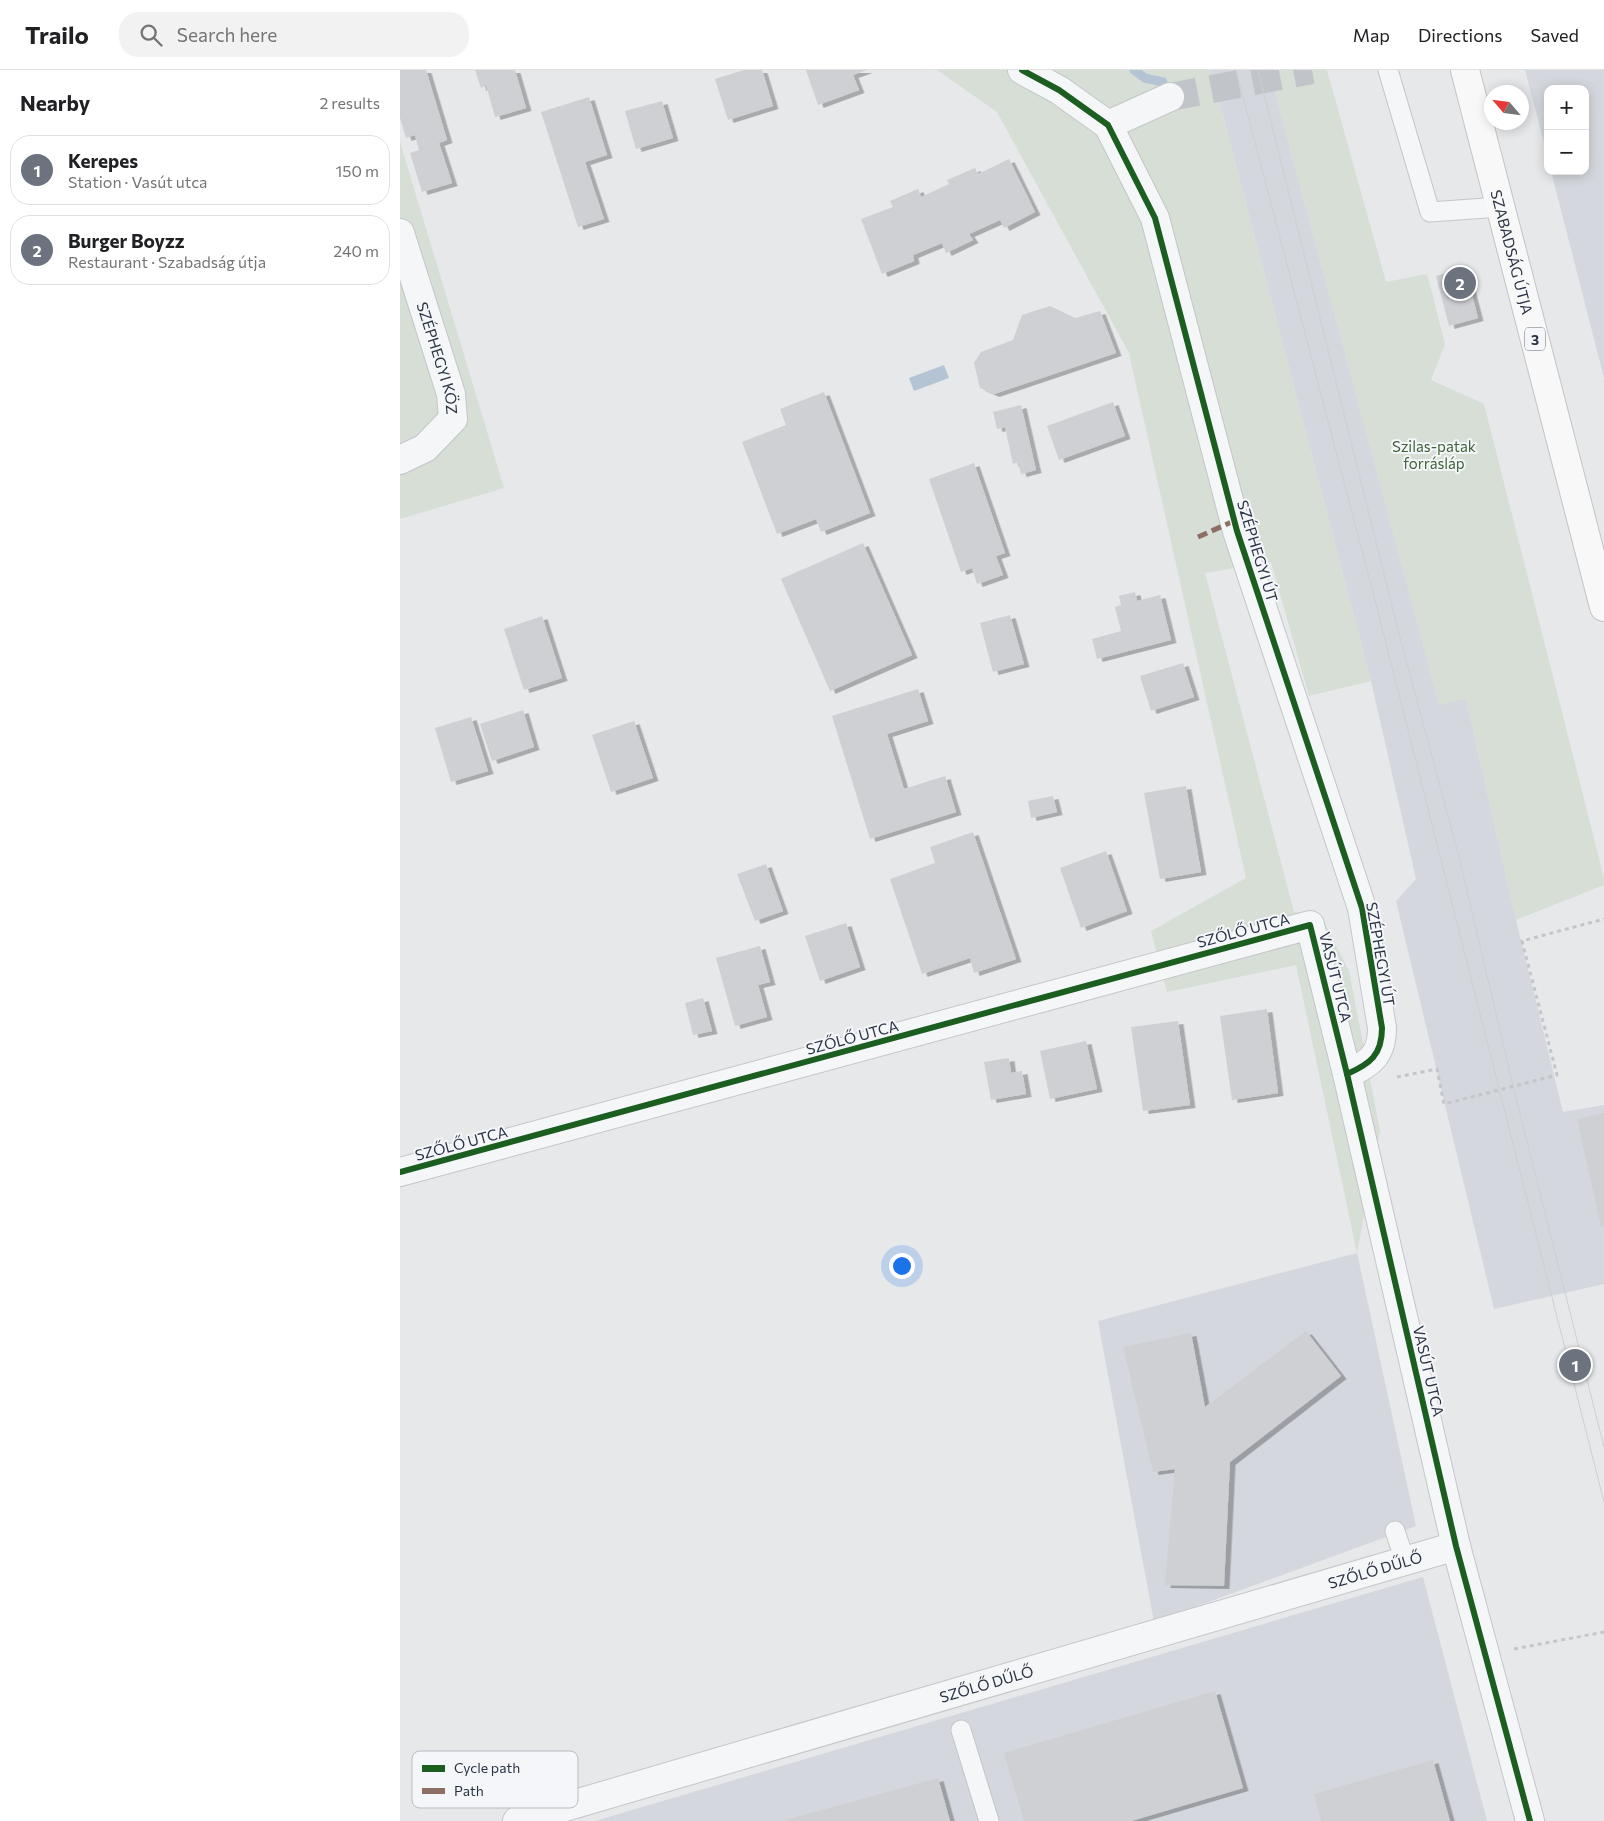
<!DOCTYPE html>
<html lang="en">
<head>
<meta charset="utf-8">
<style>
	body { margin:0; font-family:Commissioner,sans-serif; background:#f2f2f2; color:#202124 }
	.controls { position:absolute; right:15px; top:15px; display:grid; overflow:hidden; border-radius:10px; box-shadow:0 2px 12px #0003 }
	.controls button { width:45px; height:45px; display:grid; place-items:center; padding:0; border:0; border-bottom:1px solid #e0e0e0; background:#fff; color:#202124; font:25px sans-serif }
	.compass { position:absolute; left:1084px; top:15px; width:45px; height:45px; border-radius:50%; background:#fff; box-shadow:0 2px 12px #0003; rotate:298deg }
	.you { position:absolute; left:501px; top:1195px; width:18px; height:18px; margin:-12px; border:4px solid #fff; border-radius:50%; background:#1a73e8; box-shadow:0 0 0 8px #1a73e833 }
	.badge { display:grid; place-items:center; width:32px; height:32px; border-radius:50%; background:#6c737f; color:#fff; font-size:16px; font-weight:700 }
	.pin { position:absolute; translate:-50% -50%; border:2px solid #fff; box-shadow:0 1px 5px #0006 }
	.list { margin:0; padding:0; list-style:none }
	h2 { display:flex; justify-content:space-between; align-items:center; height:65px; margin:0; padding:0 20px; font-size:21px }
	h2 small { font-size:16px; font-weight:400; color:#757577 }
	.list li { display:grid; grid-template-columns:32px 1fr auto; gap:15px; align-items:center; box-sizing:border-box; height:70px; margin:0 10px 10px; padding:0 10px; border:1px solid #e0e0e0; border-radius:20px }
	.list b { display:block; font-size:19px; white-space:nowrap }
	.list p { margin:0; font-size:16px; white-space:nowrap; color:#757577 }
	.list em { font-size:16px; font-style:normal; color:#757577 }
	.icon { flex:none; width:28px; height:28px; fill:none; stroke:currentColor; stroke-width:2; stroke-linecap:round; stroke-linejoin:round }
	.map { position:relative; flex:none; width:1204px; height:1751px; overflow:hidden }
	header { display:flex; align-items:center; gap:30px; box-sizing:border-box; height:70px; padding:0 25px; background:#fff; border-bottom:1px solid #e0e0e0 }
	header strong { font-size:24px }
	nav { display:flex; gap:28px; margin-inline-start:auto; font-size:18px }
	.search { width:350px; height:45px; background:#f2f2f2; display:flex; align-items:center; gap:12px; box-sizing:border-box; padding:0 18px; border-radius:20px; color:#757577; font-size:19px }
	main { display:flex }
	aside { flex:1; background:#fff }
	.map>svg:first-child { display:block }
	.built { fill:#d4d7dd }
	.green { fill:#d6ded6 }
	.water { fill:#b4c4d5 }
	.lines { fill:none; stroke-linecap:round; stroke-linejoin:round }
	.stream { stroke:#b4c4d5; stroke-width:9 }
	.building { fill:#ced0d3; filter:url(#shadow) }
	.minor-tunnel { stroke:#c1c4c9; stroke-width:28; stroke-dasharray:28 14; stroke-linecap:butt }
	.service-casing { stroke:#c4c6c8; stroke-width:21 }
	.minor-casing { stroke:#c4c6c8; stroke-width:30 }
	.primary-casing { stroke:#c2c5c8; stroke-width:30 }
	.path { stroke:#c5c6ca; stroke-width:3; stroke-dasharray:4 4; stroke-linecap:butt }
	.service { stroke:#f5f6f7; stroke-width:19 }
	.minor { stroke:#f5f6f7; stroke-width:28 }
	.primary { stroke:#f8f8f8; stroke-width:28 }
	.tram { stroke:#cecfd2; stroke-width:1 }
	.quiet { stroke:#8d6e63; stroke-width:5; stroke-dasharray:10 5; stroke-linecap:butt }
	.cycleway-casing { stroke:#f4f6f9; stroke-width:9 }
	.cycleway { stroke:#1b5e20; stroke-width:6 }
	.labels { text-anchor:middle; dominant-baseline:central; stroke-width:4; stroke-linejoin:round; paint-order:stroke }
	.shield { fill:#f4f6f9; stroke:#676e7b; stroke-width:1 }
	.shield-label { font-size:14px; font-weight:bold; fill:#2b3445 }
	.street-label { font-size:15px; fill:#2b3445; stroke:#f4f6f9 }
	.park-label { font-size:15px; fill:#3f6138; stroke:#f4f6f9 }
	.key { fill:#f4f6f9; stroke:#b8bcc3; stroke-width:1 }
	.key-label { font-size:14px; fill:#2b3445 }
</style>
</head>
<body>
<header>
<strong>Trailo</strong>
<div class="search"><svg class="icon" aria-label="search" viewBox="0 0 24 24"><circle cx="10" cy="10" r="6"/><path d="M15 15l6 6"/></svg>Search here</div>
<nav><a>Map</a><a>Directions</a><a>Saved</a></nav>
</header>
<main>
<aside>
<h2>Nearby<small>2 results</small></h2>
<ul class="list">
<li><span class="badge">1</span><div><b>Kerepes</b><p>Station · Vasút utca</p></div><em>150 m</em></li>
<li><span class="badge">2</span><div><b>Burger Boyzz</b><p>Restaurant · Szabadság útja</p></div><em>240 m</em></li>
</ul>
</aside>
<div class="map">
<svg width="1204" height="1751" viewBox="0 0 1204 1751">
	<defs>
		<filter id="shadow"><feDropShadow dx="5.5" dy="3" stdDeviation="0" flood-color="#0004"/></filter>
	</defs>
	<rect width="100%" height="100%" fill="#e6e8ea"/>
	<g class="built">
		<polygon points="811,0 869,0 1039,634 1066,629 1116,850 1163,1042 1204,1035 1204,1214 1094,1239 996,831 1016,809 971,611"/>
		<polygon points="1125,0 1204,0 1204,308 1151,101 1185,101 1185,19 1148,19 1148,88"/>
		<polygon points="957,1183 1016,1456 754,1552 698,1251"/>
		<polygon points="1023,1507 1087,1751 195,1751"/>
	</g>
	<g class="green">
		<polygon points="537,0 811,0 971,611 909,626 871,492 805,503 894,842 921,846 949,901 980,1061 957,1183 896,895 767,922 751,861 846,808 729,283 597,42"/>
		<polygon points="869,0 927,0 986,212 1027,204 1045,274 1031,310 1084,334 1204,808 1204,815 1116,850 1066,629 1039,635"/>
		<polygon points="0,72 104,418 0,449"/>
	</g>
	<polygon class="water" points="544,295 549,308 514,321 509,308"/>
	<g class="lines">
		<polyline class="stream" points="734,0 745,8 763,12"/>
	</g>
	<g class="building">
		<polygon points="0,0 26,0 47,70 39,73 52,113 22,122 10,83 19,80 15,65 6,68 0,48"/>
		<polygon points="75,0 115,0 126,38 95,47 86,15 81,18"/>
		<polygon points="344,0 362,0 373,36 328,50 315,9"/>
		<polygon points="406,0 467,0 453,5 459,20 418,35"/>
		<polygon points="189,27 207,85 185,92 204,149 178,157 141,42"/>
		<polygon points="262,31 273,68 236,79 225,41"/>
		<polygon points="609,89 635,142 604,158 600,150 569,164 573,170 546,183 542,173 513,185 514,191 482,204 461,149 493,137 490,131 518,119 521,127 549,114 547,110 575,98 578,104"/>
		<polygon points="1065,198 1078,248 1049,256 1036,206"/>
		<polygon points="650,236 675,248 700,241 716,283 594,324 580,318 574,293 581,282 613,270 622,245"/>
		<polygon points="424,322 470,443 421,462 416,449 377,464 342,372 386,355 380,339"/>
		<polygon points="713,332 725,366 659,390 647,356"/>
		<polygon points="621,335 636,400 621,404 618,392 613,394 605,357 597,359 593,342"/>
		<polygon points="574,393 605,483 596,486 603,505 577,514 572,498 561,502 529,409"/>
		<polygon points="463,473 512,585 430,621 381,509"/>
		<polygon points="735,522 737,531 760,525 771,570 697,589 692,569 721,561 715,537 721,535 719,526"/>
		<polygon points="610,545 624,594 593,602 580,553"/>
		<polygon points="142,546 162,608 124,620 104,559"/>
		<polygon points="783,593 794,627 751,641 740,606"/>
		<polygon points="518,619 528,651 487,664 504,719 545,706 556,742 470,769 432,646"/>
		<polygon points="123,640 134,677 92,691 80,654"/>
		<polygon points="71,647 88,701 51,712 35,658"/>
		<polygon points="234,651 253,708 211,722 192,665"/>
		<polygon points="786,716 801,802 760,809 744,723"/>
		<polygon points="653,726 657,742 631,748 628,731"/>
		<polygon points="573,762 616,889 574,903 570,888 522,904 490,809 535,793 530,777"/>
		<polygon points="706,781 727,841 681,858 660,798"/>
		<polygon points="366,794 383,841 355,851 337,804"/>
		<polygon points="446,853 460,897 420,911 405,866"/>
		<polygon points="360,876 370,912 358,915 367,947 335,956 316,888"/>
		<polygon points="303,928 312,961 293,965 285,933"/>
		<polygon points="867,939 878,1023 832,1030 820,946"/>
		<polygon points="778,951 790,1035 743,1041 731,957"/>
		<polygon points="686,971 697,1019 650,1029 640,981"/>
		<polygon points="609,988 611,1003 622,1001 626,1024 591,1030 584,992"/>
		<polygon points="1204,1043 1204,1156 1201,1156 1177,1049"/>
		<polygon points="906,1261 941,1306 830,1392 824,1516 765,1515 775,1399 753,1402 723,1277 791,1263 805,1337"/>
		<polygon points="815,1621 843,1718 731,1751 624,1751 604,1683"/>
		<polygon points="1033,1690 1050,1751 921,1751 914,1724"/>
		<polygon points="538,1708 550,1751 386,1751 386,1750"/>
	</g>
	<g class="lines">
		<polyline class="minor-tunnel" points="770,27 912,0"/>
		<defs>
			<g id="service">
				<polyline points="988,0 1030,142 1100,137"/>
				<polyline points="995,1461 1005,1491"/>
				<polyline points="561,1660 589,1751"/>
			</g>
			<g id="minor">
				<path d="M622,0l37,20 49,35 47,93 82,313 125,377 20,120c0,27 -12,36 -35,46"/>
				<polyline points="708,55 770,27"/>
				<path id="s1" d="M0,163l51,161 2,25 -28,29 -25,12"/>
				<polyline points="0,1102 910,855 947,1004 1056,1476 1130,1751"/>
				<path id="s2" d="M117,1751l939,-275"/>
			</g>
			<g id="primary">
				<path id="s3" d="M1065,0l139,537"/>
			</g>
		</defs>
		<use href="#service" class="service-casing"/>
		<use href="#minor" class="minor-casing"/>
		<use href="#primary" class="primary-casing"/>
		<g class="path">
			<polyline points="997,1007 1037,999 1044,1034 1157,1005 1122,871 1204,849"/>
			<polyline points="1114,1579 1204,1562"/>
		</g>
		<use href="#service" class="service"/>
		<use href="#minor" class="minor"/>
		<use href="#primary" class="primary"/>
		<g class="tram">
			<polyline points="836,0 976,534 1204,1432"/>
			<polyline points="858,0 998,560 1059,787 1116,1028 1204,1377"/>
		</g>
		<polyline class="quiet" points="798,467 834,451"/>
		<defs>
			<g id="cycleway">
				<path d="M622,0l37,20 49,35 47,93 82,313 125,377 20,120c0,27 -12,36 -35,46"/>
				<polyline points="0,1102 910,855 947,1004 1056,1476 1130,1751"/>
			</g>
		</defs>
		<use href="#cycleway" class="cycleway-casing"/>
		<use href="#cycleway" class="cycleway"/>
	</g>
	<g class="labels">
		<rect class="shield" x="1125" y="257.5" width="20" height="23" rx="4"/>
		<g class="shield-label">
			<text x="1135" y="269">3</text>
		</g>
		<g class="street-label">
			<text stroke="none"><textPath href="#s3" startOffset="188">SZABADSÁG ÚTJA</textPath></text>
			<text stroke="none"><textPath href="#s1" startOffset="131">SZÉPHEGYI KÖZ</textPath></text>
			<text transform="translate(858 481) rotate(73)">SZÉPHEGYI ÚT</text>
			<text transform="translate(843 860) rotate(-15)">SZŐLŐ UTCA</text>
			<text transform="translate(981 884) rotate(80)">SZÉPHEGYI ÚT</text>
			<text transform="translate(936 907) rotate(76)">VASÚT UTCA</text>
			<text transform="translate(452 967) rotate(-15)">SZŐLŐ UTCA</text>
			<text transform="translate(61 1073) rotate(-15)">SZŐLŐ UTCA</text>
			<text transform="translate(1029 1301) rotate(77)">VASÚT UTCA</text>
			<text stroke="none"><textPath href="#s2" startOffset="894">SZŐLŐ DŰLŐ</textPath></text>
			<text stroke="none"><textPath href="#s2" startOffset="489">SZŐLŐ DŰLŐ</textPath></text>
		</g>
		<g class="park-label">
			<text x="1034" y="376">Szilas-patak<tspan x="1034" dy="17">forrásláp</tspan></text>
		</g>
	</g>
	<rect x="12" y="1681" width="166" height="57" rx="8" class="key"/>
	<rect x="22" y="1695" width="23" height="7" fill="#1b5e20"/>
	<rect x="22" y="1718" width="23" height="6" fill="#8d6e63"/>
	<g class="key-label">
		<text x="54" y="1703">Cycle path</text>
		<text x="54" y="1726">Path</text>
	</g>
</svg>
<div class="controls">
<button>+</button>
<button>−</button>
</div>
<svg class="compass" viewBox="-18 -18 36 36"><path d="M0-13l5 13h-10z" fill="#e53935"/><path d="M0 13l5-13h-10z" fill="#757577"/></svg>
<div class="you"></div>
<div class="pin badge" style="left:1175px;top:1295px">1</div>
<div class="pin badge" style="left:1060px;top:213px">2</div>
</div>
</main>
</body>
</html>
